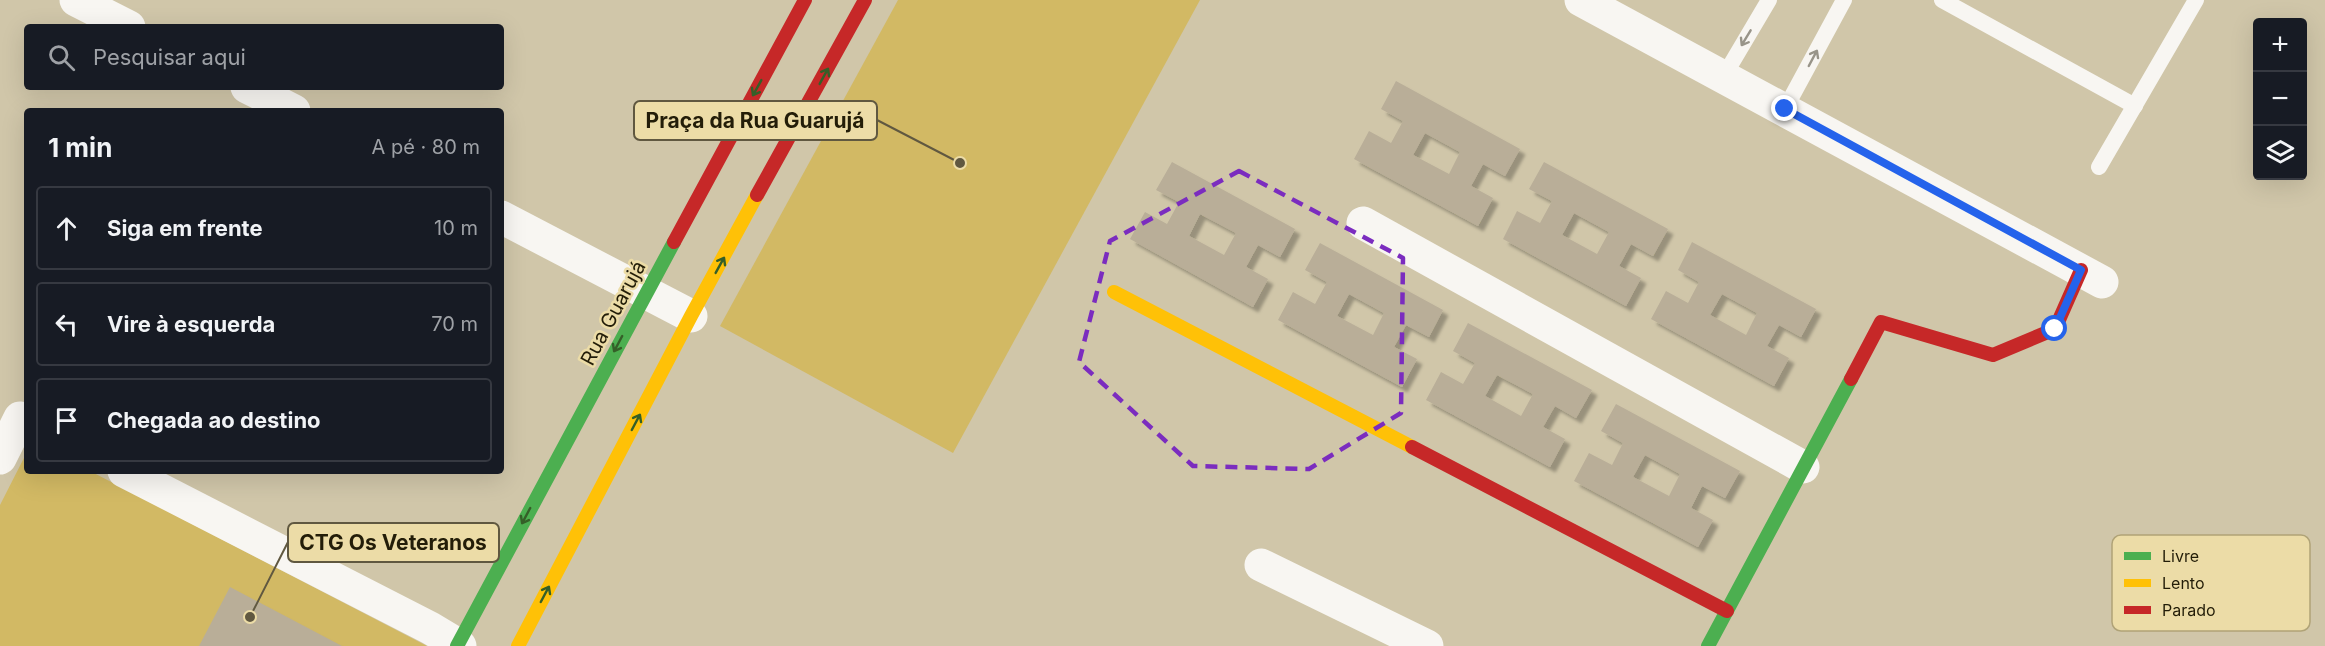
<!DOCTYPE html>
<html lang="pt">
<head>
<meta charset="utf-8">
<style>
	body { margin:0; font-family:Inter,sans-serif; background:#20242c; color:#f1f3f6 }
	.controls { position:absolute; right:18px; top:18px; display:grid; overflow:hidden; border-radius:6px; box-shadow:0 6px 24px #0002 }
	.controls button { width:54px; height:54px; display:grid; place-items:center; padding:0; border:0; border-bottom:2px solid #363941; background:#171b24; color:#f1f3f6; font:30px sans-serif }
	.stop { position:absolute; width:18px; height:18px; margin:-14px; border:4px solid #2563eb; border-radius:50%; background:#fff }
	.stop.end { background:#2563eb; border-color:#fff; box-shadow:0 2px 6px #0008 }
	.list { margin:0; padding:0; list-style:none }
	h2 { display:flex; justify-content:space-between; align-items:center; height:78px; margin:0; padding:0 24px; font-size:26px }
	h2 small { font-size:20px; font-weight:400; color:#9ea1a6 }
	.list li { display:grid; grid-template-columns:39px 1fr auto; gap:18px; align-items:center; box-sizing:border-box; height:84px; margin:0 12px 12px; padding:0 12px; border:2px solid #363941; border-radius:6px }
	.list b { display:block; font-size:22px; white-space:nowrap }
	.list em { font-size:20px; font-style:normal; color:#9ea1a6 }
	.icon { flex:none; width:33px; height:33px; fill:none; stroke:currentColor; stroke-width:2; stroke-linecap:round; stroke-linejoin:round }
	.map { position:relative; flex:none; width:2325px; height:646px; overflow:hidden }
	.search { position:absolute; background:#171b24; box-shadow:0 6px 24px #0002; left:24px; top:24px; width:480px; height:66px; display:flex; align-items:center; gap:15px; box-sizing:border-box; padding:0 21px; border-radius:6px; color:#9ea1a6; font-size:22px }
	.panel { position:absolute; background:#171b24; box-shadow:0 6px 24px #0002; left:24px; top:108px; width:480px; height:366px; border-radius:6px }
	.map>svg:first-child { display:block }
	.green { fill:#d2b964 }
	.building { fill:#b9ae98; fill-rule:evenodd; filter:url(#shadow) }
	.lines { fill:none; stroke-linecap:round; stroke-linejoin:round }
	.lane { stroke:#f8f6f2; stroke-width:16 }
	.street { stroke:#f8f6f2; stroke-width:33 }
	.fast { stroke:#4caf50; stroke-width:14 }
	.slow { stroke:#ffc107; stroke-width:14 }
	.jam { stroke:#c62828; stroke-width:14 }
	.oneway { stroke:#989489 }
	.oneway2 { stroke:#355f28 }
	.route { stroke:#2563eb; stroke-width:8 }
	.marked { fill:none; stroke:#7b2cbf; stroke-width:4.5; stroke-dasharray:12 8; stroke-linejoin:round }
	.labels { text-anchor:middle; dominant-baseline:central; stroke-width:5; stroke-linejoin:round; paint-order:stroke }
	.street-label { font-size:20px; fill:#231d08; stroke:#ecdca7 }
	.key { fill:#ecdca7; stroke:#b0a377; stroke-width:1.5 }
	.key-label { font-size:16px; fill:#231d08 }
	.leader { fill:none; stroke:#605840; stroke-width:2 }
	.callout-dot { fill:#605840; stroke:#ecdca7; stroke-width:2 }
	.callout { fill:#ecdca7; stroke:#605840; stroke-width:2 }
	.callout-label { font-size:21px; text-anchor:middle; font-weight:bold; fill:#231d08 }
</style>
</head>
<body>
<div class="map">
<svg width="2325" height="646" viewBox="0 0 2325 646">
	<defs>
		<filter id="shadow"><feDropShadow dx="5.5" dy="5.5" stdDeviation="1.5" flood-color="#0004"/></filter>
	</defs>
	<rect width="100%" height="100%" fill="#d0c6a9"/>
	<g class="green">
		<polygon points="898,0 1200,0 953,453 720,326"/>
		<polygon points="27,452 27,471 90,471 427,646 0,646 0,505"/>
	</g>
	<g class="building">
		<path d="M1396,81l124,68 -15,27 -22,-12 -12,22 22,12 -15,28 -124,-67 15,-28 22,12 12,-22 -22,-12zM1425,133l35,19 -11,22 -36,-19z"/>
		<path d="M1172,162l123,67 -15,28 -22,-12 -12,22 22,12 -15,28 -123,-68 15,-27 22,12 12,-22 -23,-12zM1200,214l36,19 -12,22 -35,-19z"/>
		<path d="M1544,162l124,67 -15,27 -22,-12 -12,22 22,12 -15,28 -123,-67 14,-28 23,12 12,-22 -23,-12zM1574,213l35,19 -12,22 -35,-19z"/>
		<path d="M1692,242l124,67 -15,28 -22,-12 -12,21 22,12 -15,28 -123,-67 15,-28 22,12 11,-21 -21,-12zM1722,294l35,19 -11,22 -36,-20z"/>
		<path d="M1320,243l123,67 -14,27 -23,-12 -12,22 23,12 -15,28 -124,-67 15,-28 22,12 12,-22 -22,-12zM1349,294l35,19 -11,22 -36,-19z"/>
		<path d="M1468,323l124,67 -16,28 -21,-12 -12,21 22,12 -15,28 -124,-67 15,-28 22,12 12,-21 -22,-12zM1497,375l36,19 -12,22 -36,-20z"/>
		<path d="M1616,404l124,67 -15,27 -23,-12 -11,22 22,12 -15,27 -124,-66 15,-28 23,12 11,-22 -22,-12zM1645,455l35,19 -11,22 -36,-19z"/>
		<polygon points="230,587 342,646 199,646"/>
	</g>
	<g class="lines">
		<g class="lane">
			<polyline points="1942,0 2135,106"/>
			<polyline points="1724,76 1769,0"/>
			<polyline points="1785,109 1844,0"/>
			<polyline points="2099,167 2196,0"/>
		</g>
		<g class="street">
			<polyline points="76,0 129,27"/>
			<polyline points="1581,0 2102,282"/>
			<polyline points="247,87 294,111"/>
			<polyline points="501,217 691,316"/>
			<polyline points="1363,223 1803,467"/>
			<polyline points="0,458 20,418"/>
			<polyline points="124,471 430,628 460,646"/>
			<polyline points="1261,565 1427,646"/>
		</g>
		<g class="fast">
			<polyline points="457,646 674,242"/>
			<polyline points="1708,646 1851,379"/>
		</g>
		<g class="slow">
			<polyline points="1114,292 1412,447"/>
			<polyline points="518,646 691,316 757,195"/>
		</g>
		<g class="jam">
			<polyline points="757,195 865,0"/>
			<polyline points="674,242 805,0"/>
			<polyline points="1851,379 1881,322 1993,355 2055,329 2081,270"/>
			<polyline points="1412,447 1727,611"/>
		</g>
	</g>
	<defs><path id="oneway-shaft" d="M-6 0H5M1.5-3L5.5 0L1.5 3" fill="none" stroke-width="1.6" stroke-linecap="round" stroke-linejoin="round" transform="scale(1.5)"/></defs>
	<g class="oneway">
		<use href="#oneway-shaft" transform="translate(1746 38) rotate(121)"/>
		<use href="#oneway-shaft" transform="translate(1813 58) rotate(-62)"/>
	</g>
	<g class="oneway2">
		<use href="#oneway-shaft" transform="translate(824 76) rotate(-61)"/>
		<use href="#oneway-shaft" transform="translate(757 88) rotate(119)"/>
		<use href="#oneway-shaft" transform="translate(720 265) rotate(-61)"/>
		<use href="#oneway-shaft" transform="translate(618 344) rotate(118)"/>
		<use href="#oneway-shaft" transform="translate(636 422) rotate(-62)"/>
		<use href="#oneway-shaft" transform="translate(526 516) rotate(118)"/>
		<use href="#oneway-shaft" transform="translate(545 594) rotate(-62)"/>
	</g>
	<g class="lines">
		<polyline class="route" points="1785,109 2081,270 2055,329"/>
	</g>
	<path class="marked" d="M1239,171l164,87 -2,155 -92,56 -116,-3 -114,-104 31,-121z"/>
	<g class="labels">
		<g class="street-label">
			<text transform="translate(613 313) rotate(-62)">Rua Guarujá</text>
		</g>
	</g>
	<rect x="2112" y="535" width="198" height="96" rx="9" class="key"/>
	<rect x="2124" y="552" width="27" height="8" fill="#4caf50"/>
	<rect x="2124" y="579" width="27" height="8" fill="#ffc107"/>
	<rect x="2124" y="606" width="27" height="8" fill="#c62828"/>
	<g class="key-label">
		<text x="2162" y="562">Livre</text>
		<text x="2162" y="589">Lento</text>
		<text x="2162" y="616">Parado</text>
	</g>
	<path class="leader" d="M960 163L877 120M250 617L288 542"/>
	<g class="callout-dot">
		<circle cx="960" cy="163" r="6"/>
		<circle cx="250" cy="617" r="6"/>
	</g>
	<g class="callout">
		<rect x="634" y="101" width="243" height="39" rx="6"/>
		<rect x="288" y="523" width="211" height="39" rx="6"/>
	</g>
	<g class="callout-label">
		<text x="755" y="128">Praça da Rua Guarujá</text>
		<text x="393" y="550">CTG Os Veteranos</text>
	</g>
</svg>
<div class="controls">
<button>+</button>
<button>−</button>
<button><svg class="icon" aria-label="layers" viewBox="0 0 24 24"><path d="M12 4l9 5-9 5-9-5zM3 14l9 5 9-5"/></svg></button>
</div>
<div class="stop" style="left:2055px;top:329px"></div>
<div class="stop end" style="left:1785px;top:109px"></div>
<div class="search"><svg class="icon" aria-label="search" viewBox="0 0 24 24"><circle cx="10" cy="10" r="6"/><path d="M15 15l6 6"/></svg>Pesquisar aqui</div>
<section class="panel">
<h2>1 min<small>A pé · 80 m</small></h2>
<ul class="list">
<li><svg class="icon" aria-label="ahead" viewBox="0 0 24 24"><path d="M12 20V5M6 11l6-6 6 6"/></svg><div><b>Siga em frente</b></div><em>10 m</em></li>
<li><svg class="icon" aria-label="left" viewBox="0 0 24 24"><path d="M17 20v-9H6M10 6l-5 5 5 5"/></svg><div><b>Vire à esquerda</b></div><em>70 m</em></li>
<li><svg class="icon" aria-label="arrive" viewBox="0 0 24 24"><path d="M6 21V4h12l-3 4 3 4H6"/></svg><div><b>Chegada ao destino</b></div></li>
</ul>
</section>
</div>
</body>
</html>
